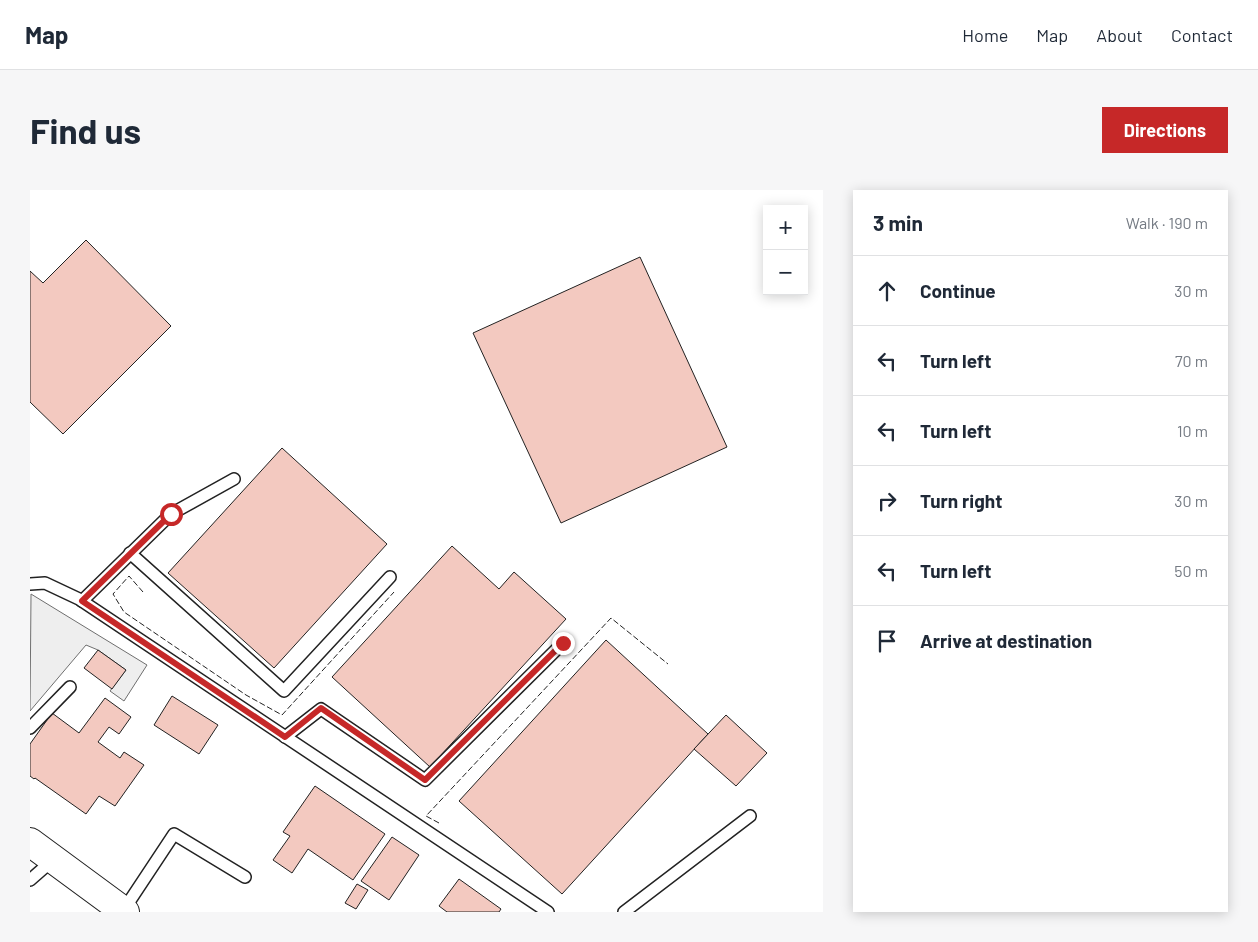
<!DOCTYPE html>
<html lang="en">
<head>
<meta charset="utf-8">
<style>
	body { margin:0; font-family:Barlow,sans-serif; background:#f6f6f7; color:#1f2937 }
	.controls { position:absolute; right:15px; top:15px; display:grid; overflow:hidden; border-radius:0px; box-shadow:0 2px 12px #0003 }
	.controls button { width:45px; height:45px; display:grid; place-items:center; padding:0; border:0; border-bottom:1px solid #e0e1e3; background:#fff; color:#1f2937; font:25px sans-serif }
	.stop { position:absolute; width:15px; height:15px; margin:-11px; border:4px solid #c62828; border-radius:50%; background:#fff }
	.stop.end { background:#c62828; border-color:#fff; box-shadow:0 1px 5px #0008 }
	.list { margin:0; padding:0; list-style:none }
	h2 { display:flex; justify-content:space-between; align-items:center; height:65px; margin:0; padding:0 20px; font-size:21px }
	h2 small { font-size:16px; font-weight:400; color:#747a83 }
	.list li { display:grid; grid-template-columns:32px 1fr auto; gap:15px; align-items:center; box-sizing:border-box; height:70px; padding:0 20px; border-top:1px solid #e0e1e3 }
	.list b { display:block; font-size:19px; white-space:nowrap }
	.list em { font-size:16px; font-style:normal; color:#747a83 }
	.icon { flex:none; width:28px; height:28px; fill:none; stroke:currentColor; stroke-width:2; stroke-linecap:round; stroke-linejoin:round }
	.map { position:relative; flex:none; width:793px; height:722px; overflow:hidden; border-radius:0px }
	header { display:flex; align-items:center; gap:30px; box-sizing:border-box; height:70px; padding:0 25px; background:#fff; border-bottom:1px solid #e0e1e3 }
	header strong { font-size:24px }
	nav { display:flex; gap:28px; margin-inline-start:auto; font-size:18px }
	.intro { display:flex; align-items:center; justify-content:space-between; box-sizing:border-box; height:120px; padding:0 30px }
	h1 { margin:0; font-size:35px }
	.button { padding:12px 22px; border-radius:0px; background:#c62828; color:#fff; font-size:18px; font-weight:700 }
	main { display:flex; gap:30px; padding:0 30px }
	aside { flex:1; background:#fff; border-radius:0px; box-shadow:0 2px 12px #0003 }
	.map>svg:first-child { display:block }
	.green { fill:#eee; stroke:#6f6f6f }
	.building { fill:#f3c9c0; stroke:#222 }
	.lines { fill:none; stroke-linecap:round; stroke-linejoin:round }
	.service-casing { stroke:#222; stroke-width:14 }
	.tertiary-casing { stroke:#222; stroke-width:30 }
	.service { stroke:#fff; stroke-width:11 }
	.tertiary { stroke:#fff; stroke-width:28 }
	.fence { stroke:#222; stroke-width:1; stroke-dasharray:6 2.5; stroke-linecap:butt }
	.route { stroke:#c62828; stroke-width:6 }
</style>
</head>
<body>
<header>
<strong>Map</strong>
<nav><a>Home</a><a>Map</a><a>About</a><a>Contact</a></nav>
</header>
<div class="intro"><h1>Find us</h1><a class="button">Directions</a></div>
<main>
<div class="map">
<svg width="793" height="722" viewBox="0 0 793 722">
	<rect width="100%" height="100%" fill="#fff"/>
	<polygon class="green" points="1,404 117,475 94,511 80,501 96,480 68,460 56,455 0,521"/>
	<g class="building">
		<polygon points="56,50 141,136 33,244 0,212 0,81 13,93"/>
		<polygon points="610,67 697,257 531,333 443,143"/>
		<polygon points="252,258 357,354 244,478 138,383"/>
		<polygon points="422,356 469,399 484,382 536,429 400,577 302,487"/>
		<polygon points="576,450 678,544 532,704 429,611"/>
		<polygon points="68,460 96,480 82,499 54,478"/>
		<polygon points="142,506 188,535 169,564 124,535"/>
		<polygon points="75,508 101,527 89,544 79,537 68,552 90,568 94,562 114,575 85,616 69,606 56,624 5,588 4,589 0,586 0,554 22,523 49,543"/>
		<polygon points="696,525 737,563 706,596 664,559"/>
		<polygon points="285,596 355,644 323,690 278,659 262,683 243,670 260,646 253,642"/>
		<polygon points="362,647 389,665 359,710 331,691"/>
		<polygon points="429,689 471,719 469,722 417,722 409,716"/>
		<polygon points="327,694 338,700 326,719 315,713"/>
	</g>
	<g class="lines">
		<defs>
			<g id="service">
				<polyline points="100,363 254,501 360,387"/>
				<polyline points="0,394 15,393 49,409 518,722"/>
				<polyline points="52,411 141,324 204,289"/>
				<polyline points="0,538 40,497"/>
				<polyline points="255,547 291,519 395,590 533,453"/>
				<polyline points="0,690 24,669"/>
				<polyline points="93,721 144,644 215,687"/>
				<polyline points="594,722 720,626"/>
			</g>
			<polyline id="tertiary" points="0,652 95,722"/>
		</defs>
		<use href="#service" class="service-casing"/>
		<use href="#tertiary" class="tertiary-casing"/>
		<use href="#service" class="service"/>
		<use href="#tertiary" class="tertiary"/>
		<g class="fence">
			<polyline points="113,402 99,386 83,404 94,422 216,505 252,525 364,402"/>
			<polyline points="409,633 396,626 581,428 638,474"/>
		</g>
	</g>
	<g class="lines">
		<polyline class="route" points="141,324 52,411 255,547 291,518 395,590 533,453"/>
	</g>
</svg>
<div class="controls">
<button>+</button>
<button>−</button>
</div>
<div class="stop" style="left:141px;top:324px"></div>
<div class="stop end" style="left:533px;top:453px"></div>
</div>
<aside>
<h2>3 min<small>Walk · 190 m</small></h2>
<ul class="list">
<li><svg class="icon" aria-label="ahead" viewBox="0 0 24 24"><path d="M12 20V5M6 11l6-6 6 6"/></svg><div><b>Continue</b></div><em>30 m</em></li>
<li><svg class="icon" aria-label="left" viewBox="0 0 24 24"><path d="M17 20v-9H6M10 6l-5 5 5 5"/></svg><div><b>Turn left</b></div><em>70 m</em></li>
<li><svg class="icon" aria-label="left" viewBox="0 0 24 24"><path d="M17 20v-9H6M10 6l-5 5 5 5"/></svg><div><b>Turn left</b></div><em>10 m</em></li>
<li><svg class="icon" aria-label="right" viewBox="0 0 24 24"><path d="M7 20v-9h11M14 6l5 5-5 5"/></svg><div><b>Turn right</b></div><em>30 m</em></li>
<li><svg class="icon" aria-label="left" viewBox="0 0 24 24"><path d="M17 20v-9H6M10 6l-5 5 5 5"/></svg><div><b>Turn left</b></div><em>50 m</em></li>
<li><svg class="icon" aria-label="arrive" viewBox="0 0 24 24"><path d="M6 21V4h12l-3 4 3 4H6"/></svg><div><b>Arrive at destination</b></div></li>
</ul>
</aside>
</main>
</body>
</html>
